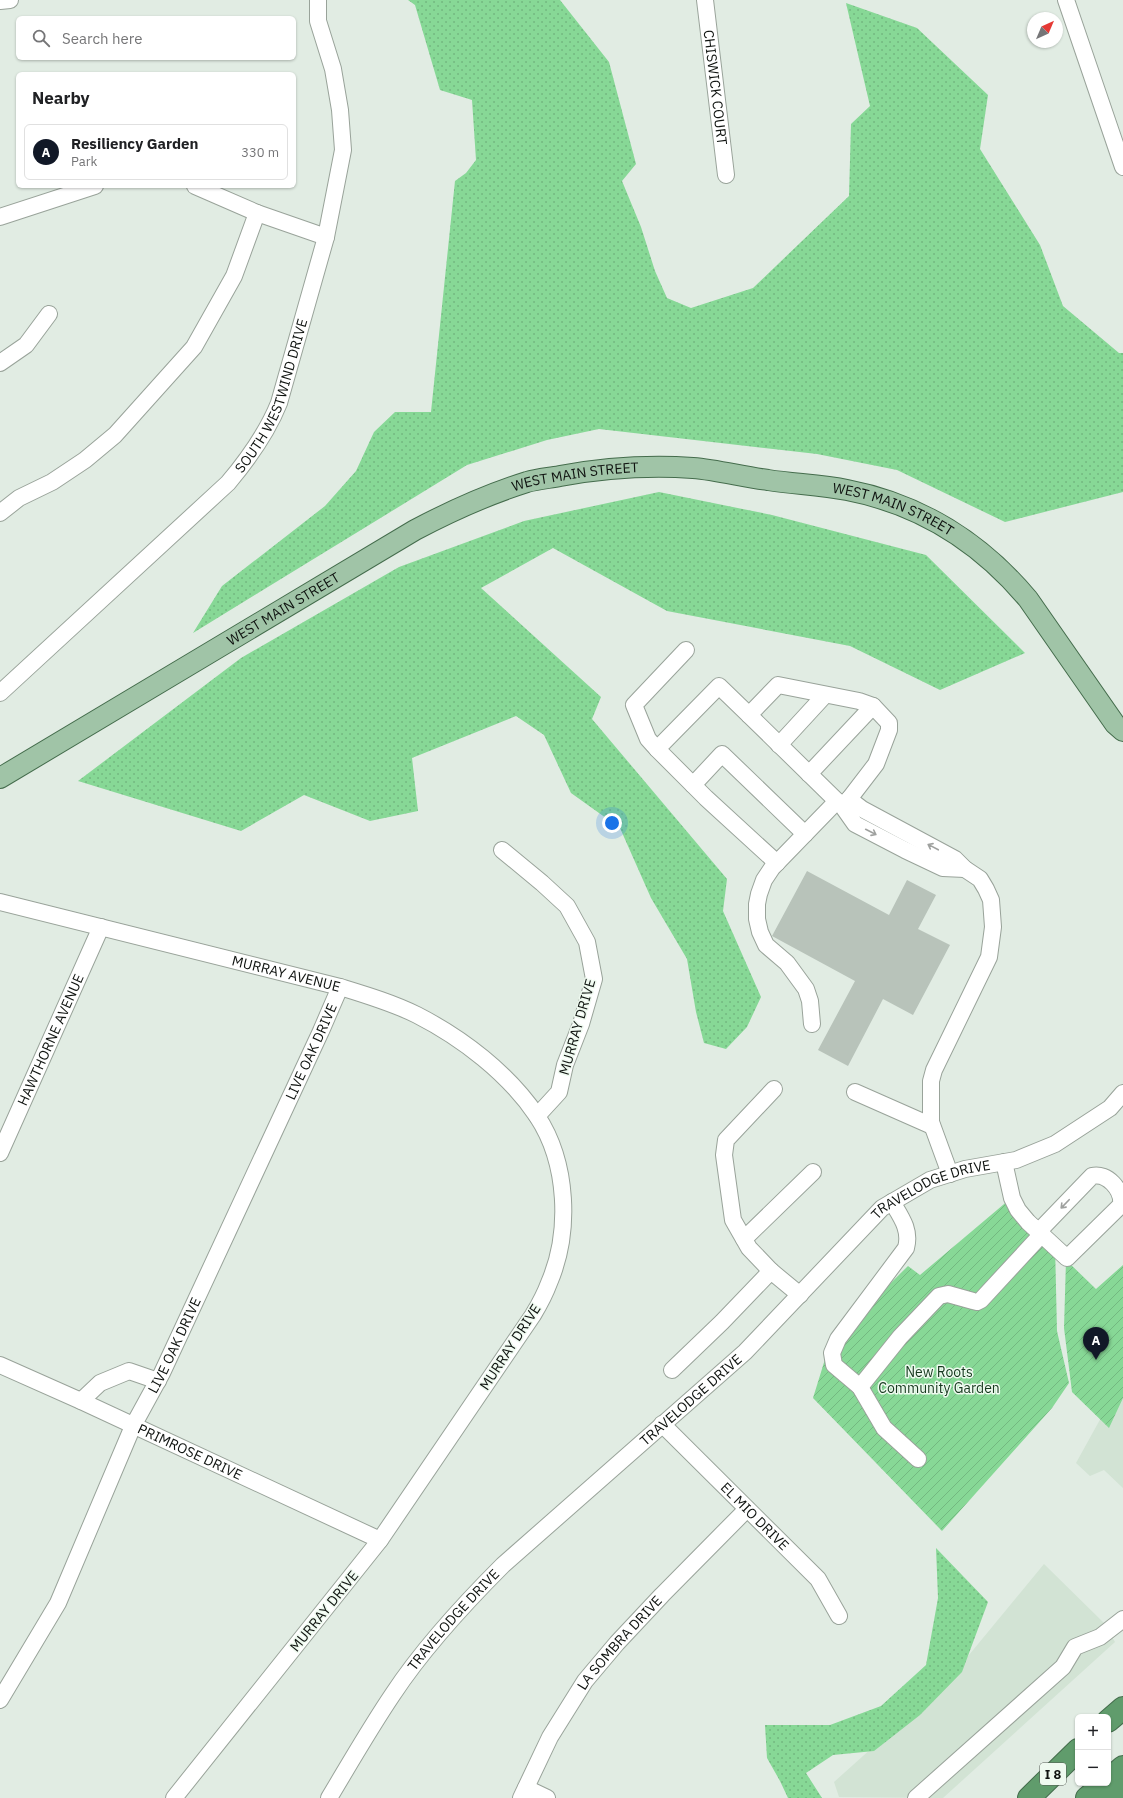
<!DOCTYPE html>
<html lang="en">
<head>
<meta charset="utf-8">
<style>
	body { margin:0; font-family:"IBM Plex Sans",sans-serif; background:#f6f6f6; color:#202124 }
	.controls { position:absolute; right:12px; bottom:12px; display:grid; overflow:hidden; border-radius:6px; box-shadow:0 1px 3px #0004 }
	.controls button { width:36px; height:36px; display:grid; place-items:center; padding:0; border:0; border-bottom:1px solid #e0e0e0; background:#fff; color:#202124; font:20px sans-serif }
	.compass { position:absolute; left:1027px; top:12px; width:36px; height:36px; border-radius:50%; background:#fff; box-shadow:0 1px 3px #0004; rotate:44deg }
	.you { position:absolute; left:612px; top:823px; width:14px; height:14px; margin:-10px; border:3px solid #fff; border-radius:50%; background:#1a73e8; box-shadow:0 0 0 6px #1a73e833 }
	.badge { display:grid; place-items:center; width:26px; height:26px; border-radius:50%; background:#111827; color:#fff; font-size:13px; font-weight:700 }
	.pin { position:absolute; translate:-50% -33px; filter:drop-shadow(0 1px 2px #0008) }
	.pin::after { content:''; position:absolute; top:21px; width:14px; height:12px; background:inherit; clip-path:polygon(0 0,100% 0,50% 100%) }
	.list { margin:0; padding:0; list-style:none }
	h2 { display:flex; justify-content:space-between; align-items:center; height:52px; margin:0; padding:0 16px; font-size:17px }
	h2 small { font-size:13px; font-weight:400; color:#757577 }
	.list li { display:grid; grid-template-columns:26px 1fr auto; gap:12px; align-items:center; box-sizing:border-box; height:56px; margin:0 8px 8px; padding:0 8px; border:1px solid #e0e0e0; border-radius:6px }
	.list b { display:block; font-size:15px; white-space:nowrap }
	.list p { margin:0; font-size:13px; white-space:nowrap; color:#757577 }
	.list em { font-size:13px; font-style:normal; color:#757577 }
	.icon { flex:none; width:22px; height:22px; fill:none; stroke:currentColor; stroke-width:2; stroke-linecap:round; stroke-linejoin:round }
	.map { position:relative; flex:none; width:1123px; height:1798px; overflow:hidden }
	.search { position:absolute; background:#fff; box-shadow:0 1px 3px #0004; left:16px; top:16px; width:280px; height:44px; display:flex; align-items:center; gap:10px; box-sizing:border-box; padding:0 14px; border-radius:6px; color:#757577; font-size:15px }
	.panel { position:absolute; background:#fff; box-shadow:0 1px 3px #0004; left:16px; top:72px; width:280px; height:116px; border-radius:6px }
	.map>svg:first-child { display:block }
	.built { fill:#d2e3d4 }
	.grass { fill:url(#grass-dots) }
	.garden { fill:url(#garden-furrows) }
	.building { fill:#b8c3ba }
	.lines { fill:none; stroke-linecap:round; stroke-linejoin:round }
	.minor-casing { stroke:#99a39a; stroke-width:18 }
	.major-casing { stroke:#446c4c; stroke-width:22 }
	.highway-casing { stroke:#446c4c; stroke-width:24 }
	.minor { stroke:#fff; stroke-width:16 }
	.major { stroke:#a0c4a7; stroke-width:20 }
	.highway { stroke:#609c6c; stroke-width:22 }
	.oneway { stroke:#9fa19f }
	.labels { text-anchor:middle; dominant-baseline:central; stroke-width:3; stroke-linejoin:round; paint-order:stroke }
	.shield { fill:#effaf0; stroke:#525853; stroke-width:1 }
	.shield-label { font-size:13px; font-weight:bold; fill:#0f1310 }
	.street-label { font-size:14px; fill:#0f1310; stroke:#effaf0 }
	.park-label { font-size:14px; fill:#16391e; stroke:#effaf0 }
</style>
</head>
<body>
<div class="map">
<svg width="1123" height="1798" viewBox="0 0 1123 1798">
	<defs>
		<pattern id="grass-dots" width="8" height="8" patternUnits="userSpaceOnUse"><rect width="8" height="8" fill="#87d896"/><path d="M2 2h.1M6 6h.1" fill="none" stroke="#73b880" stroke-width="1.8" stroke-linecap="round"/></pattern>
		<pattern id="garden-furrows" width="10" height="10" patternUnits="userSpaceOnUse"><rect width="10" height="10" fill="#87d896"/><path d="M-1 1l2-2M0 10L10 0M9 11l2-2" fill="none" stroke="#73b880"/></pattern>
	</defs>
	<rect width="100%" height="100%" fill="#e1ece3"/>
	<g class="built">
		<polygon points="1123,1378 1123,1488 1104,1470 1090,1476 1076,1463"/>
		<polygon points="1044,1564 1104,1623 1115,1642 943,1798 839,1797 834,1782 950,1678"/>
	</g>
	<g class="grass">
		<polygon points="408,0 560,0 609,62 636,164 622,181 641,227 655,271 667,298 691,308 753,288 849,196 851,124 870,106 846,3 917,28 988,95 980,149 1040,245 1063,306 1119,353 1123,353 1123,492 1005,522 897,470 817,454 599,429 547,440 467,465 193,633 222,586 325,506 356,471 374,432 395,412 431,412 455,181 466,173 476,160 472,100 440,90 415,5"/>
		<polygon points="659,492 772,515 926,555 1025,653 940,690 850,646 667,611 553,548 481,588 601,697 592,719 727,879 723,911 761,997 747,1027 726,1049 704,1043 696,1012 687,959 651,898 620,828 571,793 544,735 516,716 412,758 418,811 370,821 304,795 241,831 78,781 241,658 399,567 524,521"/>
		<polygon points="936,1548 988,1602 962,1672 920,1715 874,1751 833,1755 806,1773 822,1798 788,1798 780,1781 767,1758 765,1725 830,1725 881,1706 926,1665 938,1598"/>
	</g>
	<g class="garden">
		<polygon points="1010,1199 1055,1244 1057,1331 1069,1383 1052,1408 942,1531 813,1398 830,1343 908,1266 920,1275"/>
		<polygon points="1066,1260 1096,1289 1123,1265 1123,1398 1109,1428 1072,1392 1064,1328"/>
	</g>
	<polygon class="building" points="807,871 889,915 907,880 936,895 918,929 950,945 913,1015 883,999 848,1066 818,1050 855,981 772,936"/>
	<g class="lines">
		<defs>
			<g id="minor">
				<path id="s1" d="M705,0l21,175"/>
				<polyline points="1066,0 1123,167"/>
				<polyline points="0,1 10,0"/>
				<polyline points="195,186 257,213 326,237"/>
				<polyline points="0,217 95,186"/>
				<polyline points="0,363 26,345 49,314"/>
				<polyline points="0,513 19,498 52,482 85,460 115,435 194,347 234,276 257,213"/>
				<path id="s2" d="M0,693l228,-210c21,-25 39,-50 51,-80l47,-166 17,-87 -3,-40 -7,-41 -15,-48v-21"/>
				<polyline points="749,715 719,686 657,749 706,798 777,863"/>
				<polyline points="779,745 825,695"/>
				<polyline points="657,749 648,739 634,705 686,650"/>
				<polyline points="809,774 873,706"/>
				<polyline points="693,785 722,754 805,834"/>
				<polyline points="849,799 862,809 955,859 965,869 980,879 986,889 991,900 993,927 989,957 934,1070 931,1081 931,1122 950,1174"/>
				<polyline points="843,807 876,764 889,730 889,723 873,706 859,701 778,685 749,715 843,807 855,824 905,850 943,868 965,869"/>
				<polyline points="502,850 542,883 567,906 587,942 594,979 581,1024 565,1065 559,1092 537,1116"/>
				<path id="s3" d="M0,902l340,85c26,8 53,16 77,28 45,23 91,58 120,101 31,47 34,116 12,167 -4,11 -10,22 -16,32l-153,225 -206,258"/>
				<polyline points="812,1024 810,1001 806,989 787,963 766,945 760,932 757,919 757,904 759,894 764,880 772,868 837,801"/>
				<polyline points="855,1092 932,1126"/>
				<path id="s4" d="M0,1153l101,-226"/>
				<path d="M1004,1162l8,36 6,12 10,12 39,36 54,-53c2,-15 -14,-33 -29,-29l-53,55"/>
				<path d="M892,1202c9,15 19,28 14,46l-68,91 -6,14 2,12 26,22 24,41 34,31"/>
				<polyline points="744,1239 813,1172"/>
				<polyline points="771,1271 749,1248 733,1220 724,1155 726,1140 774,1089"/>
				<path id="s5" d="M0,1365l81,36 299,139"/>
				<polyline points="672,1370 722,1322 771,1271 800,1295"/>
				<polyline points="860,1387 900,1337 939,1296 948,1294 973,1301 977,1302 981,1300 1042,1234"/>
				<polyline points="81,1401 100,1383 129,1371 158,1381"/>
				<path id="s6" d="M662,1424l156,155 21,37"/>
				<path id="s7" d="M0,1700l58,-97 75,-177 29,-53 159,-342 19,-44"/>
				<polyline points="526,1788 547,1798"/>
				<path id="s8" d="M329,1798c21,-35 41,-70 64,-104 31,-47 70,-89 110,-129l242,-213 137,-144 48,-28 35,-11 51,-9 39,-16 55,-36 13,-15"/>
				<path id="s9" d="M521,1798l29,-61 35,-56 32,-38 45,-48 85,-86"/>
				<polyline points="916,1798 1063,1667 1075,1647 1100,1637 1123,1619"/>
			</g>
			<g id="major">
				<path id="s10" d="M0,778l415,-248c36,-19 74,-36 112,-48 11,-3 23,-4 33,-6 44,-8 88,-11 133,-8 25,2 50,9 75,12 26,4 53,5 79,10 73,14 134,53 181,109l87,125 8,7"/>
			</g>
			<g id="highway">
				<polyline points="1108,1721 1123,1708"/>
				<polyline points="1108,1780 1123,1767"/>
				<polyline points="1029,1798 1078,1750"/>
				<polyline points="1087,1798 1105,1783"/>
				<polyline points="1109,1798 1123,1789"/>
			</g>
		</defs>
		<use href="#minor" class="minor-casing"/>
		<use href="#major" class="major-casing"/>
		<use href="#highway" class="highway-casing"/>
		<use href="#minor" class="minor"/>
		<use href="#major" class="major"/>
		<use href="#highway" class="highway"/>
	</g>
	<defs><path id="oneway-shaft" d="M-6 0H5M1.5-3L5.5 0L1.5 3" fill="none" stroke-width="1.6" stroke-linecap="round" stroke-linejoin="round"/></defs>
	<g class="oneway">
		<use href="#oneway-shaft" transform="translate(871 832) rotate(27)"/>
		<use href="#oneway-shaft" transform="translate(933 847) rotate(-152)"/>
		<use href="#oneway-shaft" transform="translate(1065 1204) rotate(134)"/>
	</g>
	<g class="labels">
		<rect class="shield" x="1040" y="1763" width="26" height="22" rx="3"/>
		<g class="shield-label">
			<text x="1053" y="1774">I 8</text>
		</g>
		<g class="street-label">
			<text stroke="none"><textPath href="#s1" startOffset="88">CHISWICK COURT</textPath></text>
			<text stroke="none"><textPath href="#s2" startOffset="409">SOUTH WESTWIND DRIVE</textPath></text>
			<text stroke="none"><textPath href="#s10" startOffset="654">WEST MAIN STREET</textPath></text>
			<text stroke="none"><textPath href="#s10" startOffset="978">WEST MAIN STREET</textPath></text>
			<text stroke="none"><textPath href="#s10" startOffset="330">WEST MAIN STREET</textPath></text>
			<text stroke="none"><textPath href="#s3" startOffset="295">MURRAY AVENUE</textPath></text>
			<text transform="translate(577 1027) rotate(-74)">MURRAY DRIVE</text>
			<text stroke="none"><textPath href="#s4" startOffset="124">HAWTHORNE AVENUE</textPath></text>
			<text stroke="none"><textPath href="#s7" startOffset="720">LIVE OAK DRIVE</textPath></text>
			<text stroke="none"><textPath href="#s8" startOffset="866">TRAVELODGE DRIVE</textPath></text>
			<text stroke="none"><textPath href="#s7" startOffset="396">LIVE OAK DRIVE</textPath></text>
			<text transform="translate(510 1347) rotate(-57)">MURRAY DRIVE</text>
			<text stroke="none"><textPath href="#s8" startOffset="542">TRAVELODGE DRIVE</textPath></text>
			<text stroke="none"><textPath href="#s5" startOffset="209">PRIMROSE DRIVE</textPath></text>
			<text stroke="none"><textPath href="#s6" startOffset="131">EL MIO DRIVE</textPath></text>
			<text transform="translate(324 1611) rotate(-51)">MURRAY DRIVE</text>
			<text stroke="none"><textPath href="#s8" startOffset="218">TRAVELODGE DRIVE</textPath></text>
			<text stroke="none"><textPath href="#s9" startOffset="185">LA SOMBRA DRIVE</textPath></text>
		</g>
		<g class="park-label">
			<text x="939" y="1372">New Roots<tspan x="939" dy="16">Community Garden</tspan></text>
		</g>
	</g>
</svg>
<div class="controls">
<button>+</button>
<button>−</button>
</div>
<svg class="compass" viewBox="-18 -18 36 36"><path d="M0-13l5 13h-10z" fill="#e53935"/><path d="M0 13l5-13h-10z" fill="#757577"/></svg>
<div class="you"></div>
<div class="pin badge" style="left:1096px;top:1360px">A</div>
<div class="search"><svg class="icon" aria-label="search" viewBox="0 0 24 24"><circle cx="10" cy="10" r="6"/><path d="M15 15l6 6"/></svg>Search here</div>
<section class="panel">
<h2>Nearby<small></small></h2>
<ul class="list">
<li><span class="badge">A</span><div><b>Resiliency Garden</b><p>Park</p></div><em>330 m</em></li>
</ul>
</section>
</div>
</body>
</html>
